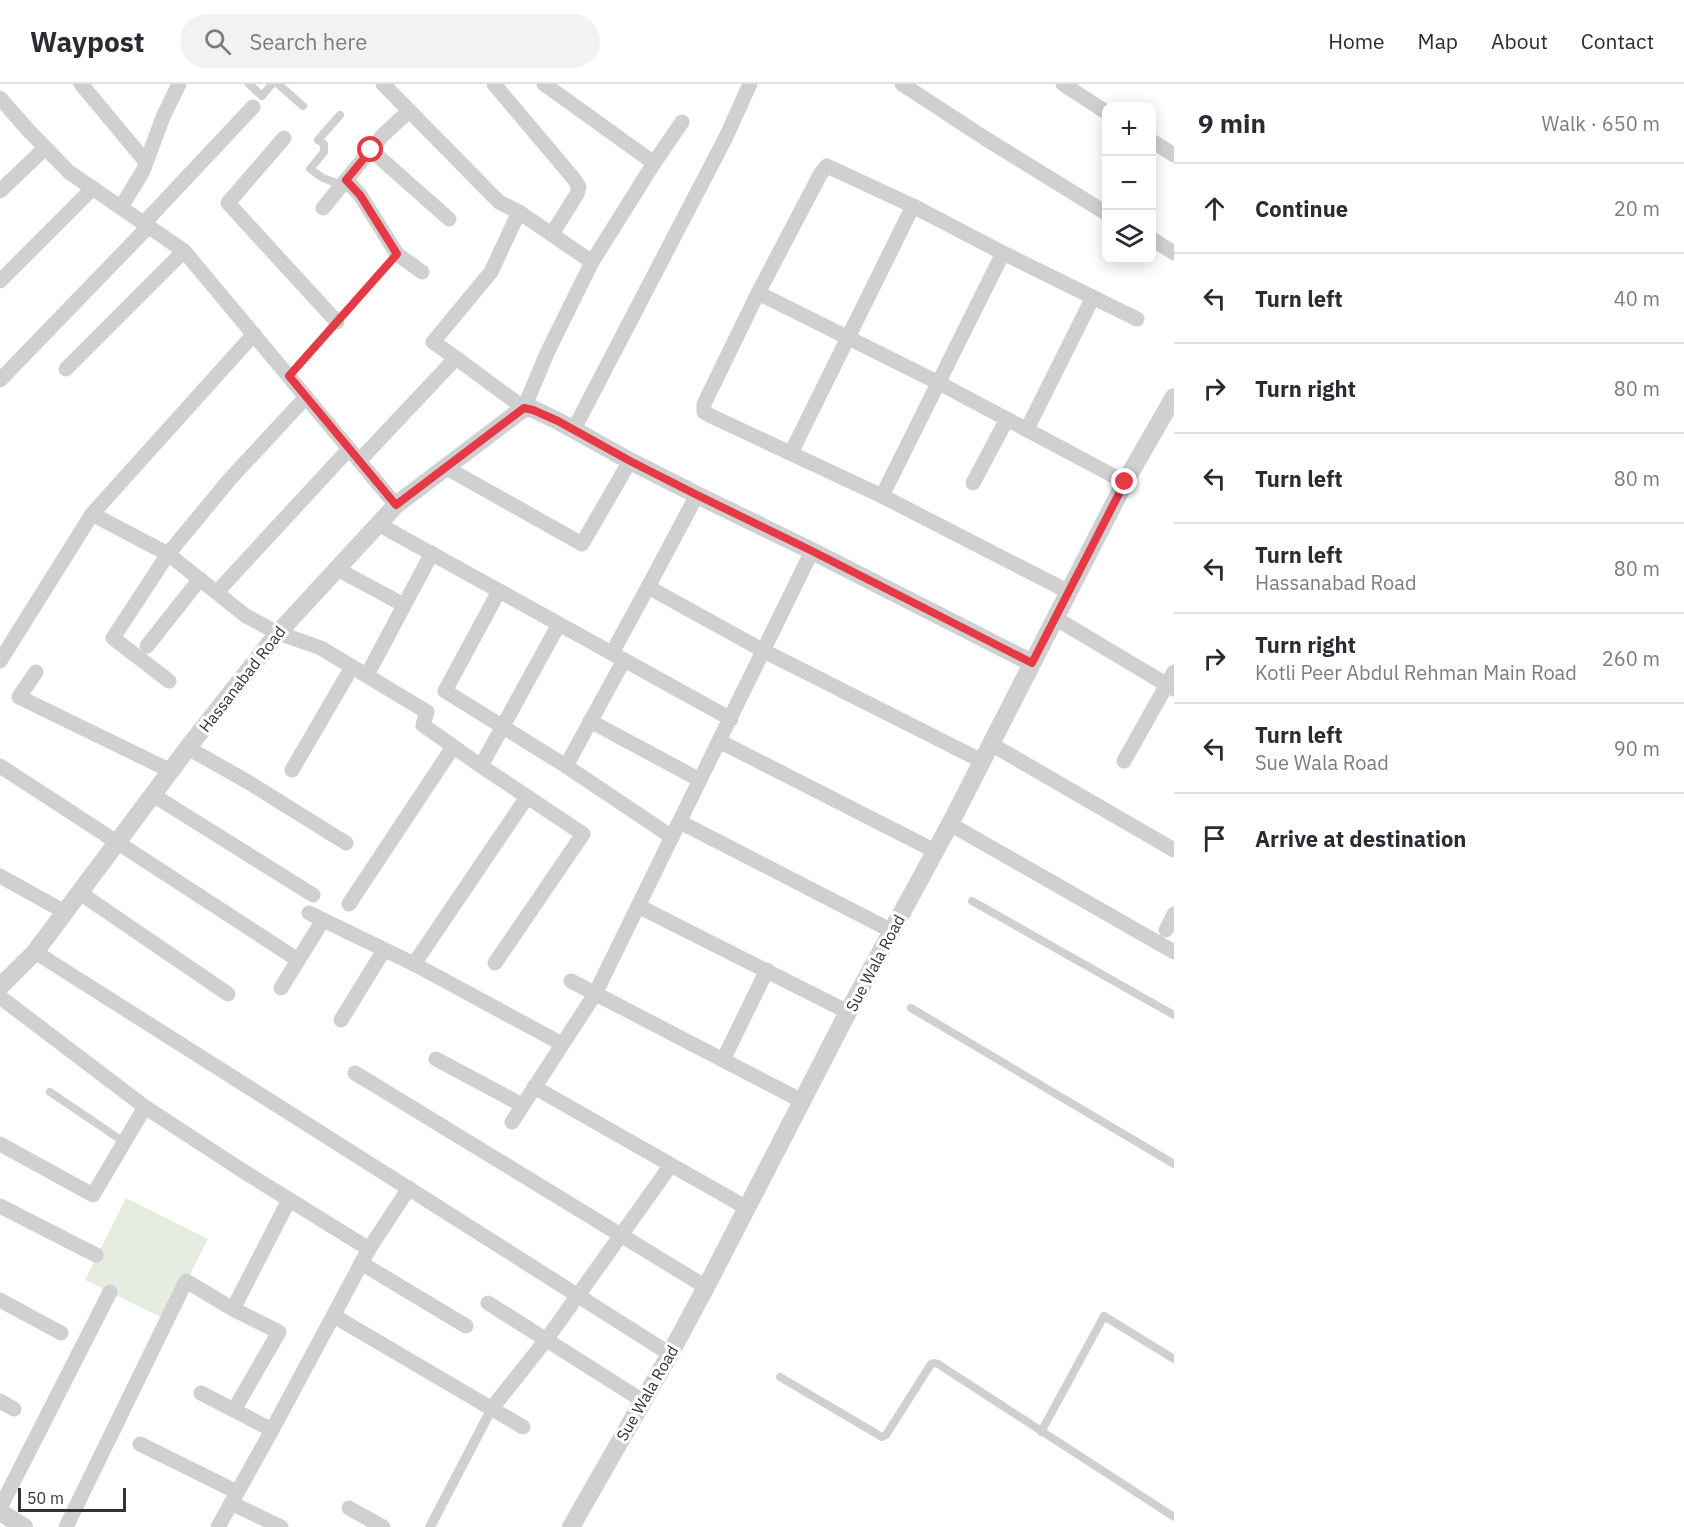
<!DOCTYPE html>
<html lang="en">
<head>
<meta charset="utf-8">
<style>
	body { margin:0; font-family:"IBM Plex Sans",sans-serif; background:#f2f2f3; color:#2b2b33 }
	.controls { position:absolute; right:18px; top:18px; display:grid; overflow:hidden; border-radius:12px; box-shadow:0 3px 15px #0003 }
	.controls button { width:54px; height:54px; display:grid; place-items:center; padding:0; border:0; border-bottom:2px solid #e1e1e2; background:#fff; color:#2b2b33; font:30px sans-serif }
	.scale { position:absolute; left:18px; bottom:15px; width:108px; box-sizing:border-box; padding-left:6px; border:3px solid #333; border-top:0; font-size:16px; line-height:21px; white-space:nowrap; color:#333; -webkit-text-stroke:4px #fff; paint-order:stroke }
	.stop { position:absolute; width:18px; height:18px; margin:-14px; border:4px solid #e63946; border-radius:50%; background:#fff }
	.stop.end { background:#e63946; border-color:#fff; box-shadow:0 2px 6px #0008 }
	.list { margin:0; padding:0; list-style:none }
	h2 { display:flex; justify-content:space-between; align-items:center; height:78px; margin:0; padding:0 24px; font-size:26px }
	h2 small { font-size:20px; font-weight:400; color:#7c7c81 }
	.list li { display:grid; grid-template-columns:39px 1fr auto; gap:18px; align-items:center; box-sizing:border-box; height:90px; padding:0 24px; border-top:2px solid #e1e1e2 }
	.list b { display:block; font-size:22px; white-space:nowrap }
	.list p { margin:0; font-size:20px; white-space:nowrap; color:#7c7c81 }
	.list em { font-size:20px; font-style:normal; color:#7c7c81 }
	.icon { flex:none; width:33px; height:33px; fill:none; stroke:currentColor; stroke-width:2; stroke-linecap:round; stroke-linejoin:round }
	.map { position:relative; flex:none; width:1174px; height:1443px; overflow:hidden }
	header { display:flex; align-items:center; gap:36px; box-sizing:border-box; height:84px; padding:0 30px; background:#fff; border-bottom:2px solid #e1e1e2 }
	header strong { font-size:28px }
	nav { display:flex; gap:33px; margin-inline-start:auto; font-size:21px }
	.search { width:420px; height:54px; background:#f2f2f3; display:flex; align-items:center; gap:15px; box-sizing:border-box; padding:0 21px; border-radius:33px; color:#7c7c81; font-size:22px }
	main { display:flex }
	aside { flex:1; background:#fff }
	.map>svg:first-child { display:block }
	.green { fill:#e6ecdf }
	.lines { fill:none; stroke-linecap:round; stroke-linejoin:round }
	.service { stroke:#d0d0d0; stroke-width:8 }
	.pedestrian { stroke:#d0d0d0; stroke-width:10 }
	.minor { stroke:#d0d0d0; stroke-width:15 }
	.tertiary { stroke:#d0d0d0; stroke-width:18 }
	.route { stroke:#e63946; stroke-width:8 }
	.labels { text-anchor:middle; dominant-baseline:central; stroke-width:6; stroke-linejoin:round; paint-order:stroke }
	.street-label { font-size:16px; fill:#333; stroke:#fff }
</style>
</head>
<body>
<header>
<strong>Waypost</strong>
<div class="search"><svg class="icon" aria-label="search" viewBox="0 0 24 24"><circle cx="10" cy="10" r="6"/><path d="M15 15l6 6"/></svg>Search here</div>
<nav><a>Home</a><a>Map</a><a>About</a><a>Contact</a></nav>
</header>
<main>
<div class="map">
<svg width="1174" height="1443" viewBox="0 0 1174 1443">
	<rect width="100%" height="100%" fill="#fff"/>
	<polygon class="green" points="126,1114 208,1155 167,1236 85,1196"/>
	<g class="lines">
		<g class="service">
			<polyline points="249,0 262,12 272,0"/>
			<polyline points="278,0 303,22"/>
			<polyline points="340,31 318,56 324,60 324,68 310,85 323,94 342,101"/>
			<polyline points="289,292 397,170"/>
			<polyline points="972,817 1174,931"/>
			<polyline points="911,924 1174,1080"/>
			<polyline points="50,1008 124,1058"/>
			<polyline points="780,1293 882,1353 886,1351 931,1280 933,1279 938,1280 1174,1433"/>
			<polyline points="1041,1348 1104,1232 1174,1275"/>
		</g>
		<polyline class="pedestrian" points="430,1443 492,1324"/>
		<g class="minor">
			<polyline points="81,0 146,78"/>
			<polyline points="383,0 499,118 519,128 592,178"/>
			<polyline points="494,0 574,95 579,103 577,110 552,150"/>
			<polyline points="544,0 654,79"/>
			<polyline points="902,0 983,53 1106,129"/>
			<polyline points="1063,0 1106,28"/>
			<polyline points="0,14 29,47 69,88 184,167 396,421"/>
			<polyline points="284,54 228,119 337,238"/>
			<polyline points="1152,57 1174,71"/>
			<polyline points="371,66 449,135"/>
			<polyline points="346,96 360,111 397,170 422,188"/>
			<polyline points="0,107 45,64"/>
			<polyline points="121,123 143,87 163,33 179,0"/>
			<polyline points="323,124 383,51 409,27"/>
			<polyline points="144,139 253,23"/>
			<polyline points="1152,155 1174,169"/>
			<polyline points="0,197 93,104"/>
			<polyline points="758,209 939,299 1125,398"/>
			<polyline points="456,274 433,258 491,188 519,128"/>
			<polyline points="66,285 184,167"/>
			<polyline points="0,296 149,142"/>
			<polyline points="574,345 726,53 750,0"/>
			<polyline points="1027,345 1093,213"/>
			<polyline points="791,369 913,122"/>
			<polyline points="359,377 456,274 524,324 548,267 592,178 654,79 682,38"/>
			<polyline points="445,383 582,460 630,377"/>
			<polyline points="973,399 1007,335"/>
			<polyline points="697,411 648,503 764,567 982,677"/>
			<polyline points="882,412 1003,169"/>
			<polyline points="92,430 168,470 246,532 278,549 321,564 427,628 423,641 481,682 559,540"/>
			<polyline points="378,440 731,635"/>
			<polyline points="337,485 404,521"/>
			<polyline points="499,507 445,607 566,682"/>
			<polyline points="217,508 349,365"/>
			<polyline points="1069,508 882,412 711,332 704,328 704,320 758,209 821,89 827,82 913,122 1003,169 1137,235"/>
			<polyline points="1055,534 1174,605"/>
			<polyline points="147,562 200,495"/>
			<polyline points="612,569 648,503"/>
			<polyline points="624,576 566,682 672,753"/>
			<polyline points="0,577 92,430 254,250"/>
			<polyline points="36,588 19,613 171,687"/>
			<polyline points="367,591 432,469"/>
			<polyline points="169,597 113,554 168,470 230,395 306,313"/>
			<polyline points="590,637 700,696"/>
			<polyline points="719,657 935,767"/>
			<polyline points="991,660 1174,766"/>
			<polyline points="188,664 248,698 346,759"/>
			<polyline points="1124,677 1174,588"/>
			<polyline points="0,682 298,876"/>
			<polyline points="481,682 583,750 495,879"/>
			<polyline points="292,686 352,583"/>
			<polyline points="153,711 313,811"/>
			<polyline points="680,738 892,847"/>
			<polyline points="950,740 1174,868"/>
			<polyline points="0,792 65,828"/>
			<polyline points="80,809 228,910"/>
			<polyline points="349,820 453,663"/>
			<polyline points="638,822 848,928"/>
			<polyline points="309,829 414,880 562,960"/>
			<polyline points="1166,846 1174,830"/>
			<polyline points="35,868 670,1270"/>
			<polyline points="414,880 527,713"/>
			<polyline points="571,897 802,1017"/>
			<polyline points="281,904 323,836"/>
			<polyline points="0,913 145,1023 243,1087 369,1165 272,1346 218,1443"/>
			<polyline points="341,936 384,866"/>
			<polyline points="436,975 522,1021"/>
			<polyline points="723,976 767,886"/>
			<polyline points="355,989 706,1203"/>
			<polyline points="534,1003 747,1124"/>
			<polyline points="512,1038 595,910 812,467"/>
			<polyline points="0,1060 93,1111 145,1023"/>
			<polyline points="0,1122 96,1171"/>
			<polyline points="369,1165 409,1104"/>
			<polyline points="361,1179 466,1242"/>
			<polyline points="0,1216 61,1249"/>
			<polyline points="488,1219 643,1317"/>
			<polyline points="233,1225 279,1248 234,1326"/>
			<polyline points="334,1232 523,1343"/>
			<polyline points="201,1309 272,1346"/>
			<polyline points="0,1317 14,1325"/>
			<polyline points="492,1324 546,1256 671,1081"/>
			<polyline points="140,1360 237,1408"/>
			<polyline points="231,1419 281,1443"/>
			<polyline points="0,1424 110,1208"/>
			<polyline points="349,1424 383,1443"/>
			<polyline points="66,1443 186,1197 233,1225 289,1116"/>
		</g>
		<g class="tertiary">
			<polyline points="0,903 35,868 193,657 278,549 396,421 524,324 533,325 558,337 630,377 697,411 812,467 1032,579"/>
			<polyline points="0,1428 24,1443"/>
			<polyline points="571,1443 670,1270 706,1203 848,928 950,740 1125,398 1174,313"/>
		</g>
	</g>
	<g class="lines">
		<polyline class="route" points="371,66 346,96 360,111 397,170 289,292 396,421 524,324 533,326 558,337 630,377 697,411 812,467 1032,579 1125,398"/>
	</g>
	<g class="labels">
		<g class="street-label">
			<text transform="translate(242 595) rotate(-52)">Hassanabad Road</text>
			<text transform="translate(875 879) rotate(-62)">Sue Wala Road</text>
			<text transform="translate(647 1309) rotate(-60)">Sue Wala Road</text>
		</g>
	</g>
</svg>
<div class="controls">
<button>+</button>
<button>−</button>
<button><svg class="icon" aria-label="layers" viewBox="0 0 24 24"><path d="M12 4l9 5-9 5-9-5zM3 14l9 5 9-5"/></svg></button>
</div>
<div class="scale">50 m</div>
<div class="stop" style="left:371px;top:66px"></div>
<div class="stop end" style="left:1125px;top:398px"></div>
</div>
<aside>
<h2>9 min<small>Walk · 650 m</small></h2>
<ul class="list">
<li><svg class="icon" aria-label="ahead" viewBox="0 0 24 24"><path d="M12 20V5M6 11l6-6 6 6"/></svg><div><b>Continue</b></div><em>20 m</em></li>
<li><svg class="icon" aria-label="left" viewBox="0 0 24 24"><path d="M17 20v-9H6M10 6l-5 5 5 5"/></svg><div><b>Turn left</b></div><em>40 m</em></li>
<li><svg class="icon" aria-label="right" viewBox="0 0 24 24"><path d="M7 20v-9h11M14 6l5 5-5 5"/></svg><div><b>Turn right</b></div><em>80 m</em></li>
<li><svg class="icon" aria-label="left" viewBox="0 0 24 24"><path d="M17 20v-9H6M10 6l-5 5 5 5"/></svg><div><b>Turn left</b></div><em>80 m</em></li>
<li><svg class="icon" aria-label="left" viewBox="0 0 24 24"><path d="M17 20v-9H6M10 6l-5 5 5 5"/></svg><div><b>Turn left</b><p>Hassanabad Road</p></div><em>80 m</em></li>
<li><svg class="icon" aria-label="right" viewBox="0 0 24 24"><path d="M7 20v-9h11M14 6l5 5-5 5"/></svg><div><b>Turn right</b><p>Kotli Peer Abdul Rehman Main Road</p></div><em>260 m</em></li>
<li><svg class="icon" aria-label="left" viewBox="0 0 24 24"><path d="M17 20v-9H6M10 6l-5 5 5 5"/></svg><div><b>Turn left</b><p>Sue Wala Road</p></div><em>90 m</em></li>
<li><svg class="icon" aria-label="arrive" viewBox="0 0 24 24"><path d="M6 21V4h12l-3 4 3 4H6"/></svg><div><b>Arrive at destination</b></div></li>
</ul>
</aside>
</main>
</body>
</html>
